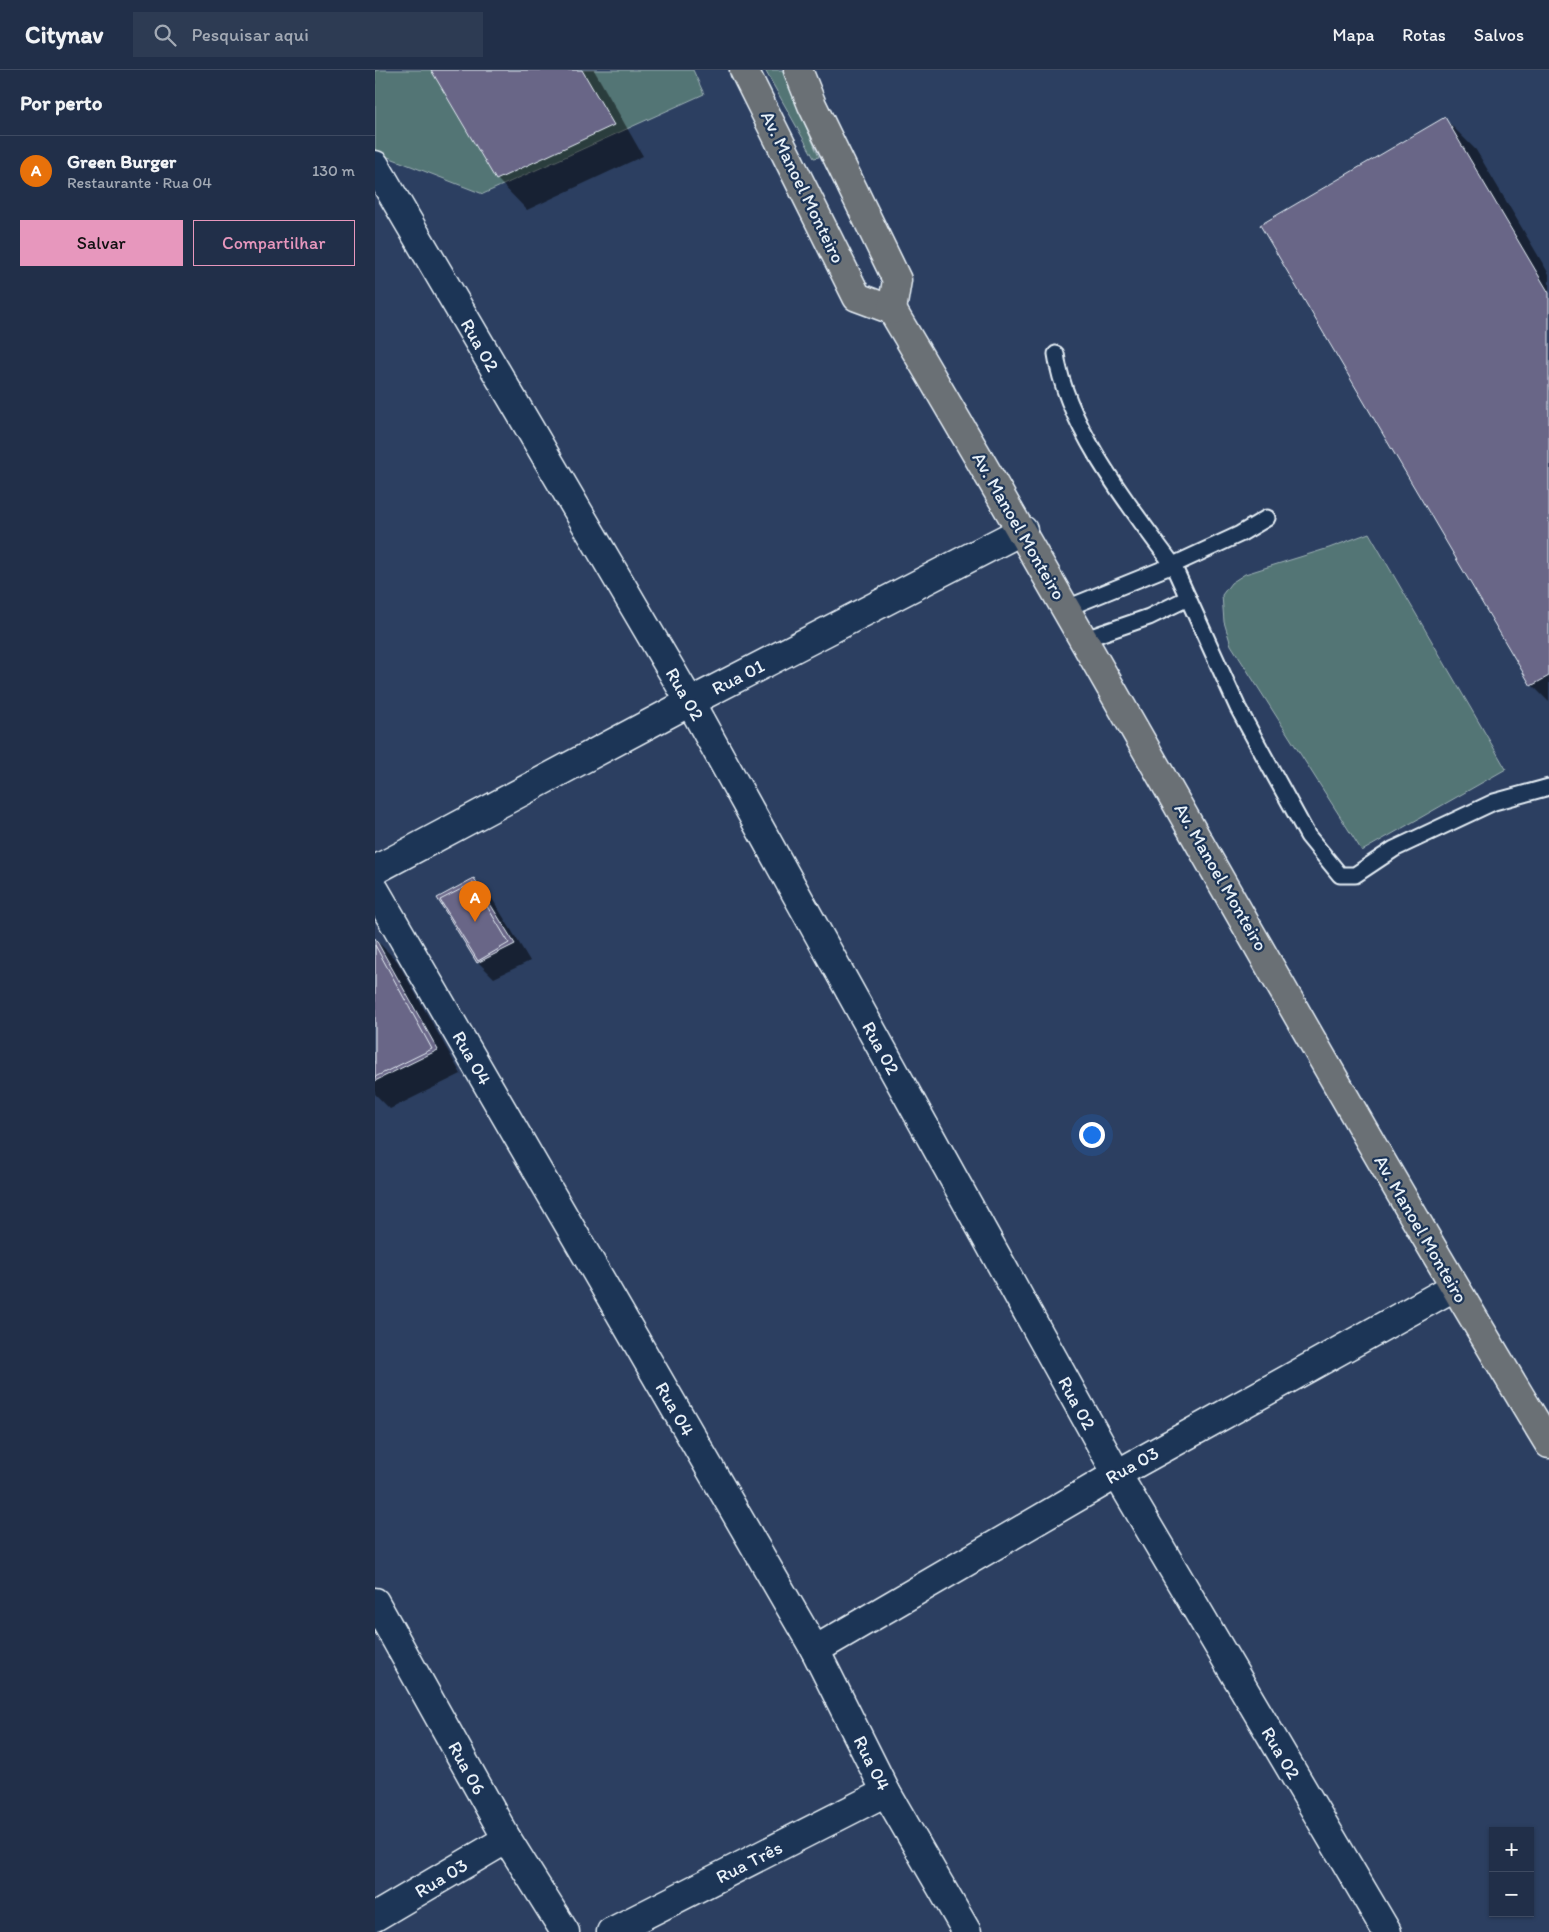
<!DOCTYPE html>
<html lang="pt">
<head>
<meta charset="utf-8">
<style>
	body { margin:0; font-family:Itim,sans-serif; background:#2d3b53; color:#f1f3f6 }
	.controls { position:absolute; right:15px; bottom:15px; display:grid; overflow:hidden; border-radius:0px; box-shadow:0 1px 4px #0004 }
	.controls button { width:45px; height:45px; display:grid; place-items:center; padding:0; border:0; border-bottom:1px solid #3e4a61; background:#212f49; color:#f1f3f6; font:25px sans-serif }
	.you { position:absolute; left:716px; top:1064px; width:18px; height:18px; margin:-12px; border:4px solid #fff; border-radius:50%; background:#1a73e8; box-shadow:0 0 0 8px #1a73e833 }
	.badge { display:grid; place-items:center; width:32px; height:32px; border-radius:50%; background:#e797bd; color:#fff; font-size:16px; font-weight:700 }
	.pin { position:absolute; translate:-50% -41px; filter:drop-shadow(0 1px 2px #0008) }
	.pin::after { content:''; position:absolute; top:26px; width:18px; height:15px; background:inherit; clip-path:polygon(0 0,100% 0,50% 100%) }
	.list { margin:0; padding:0; list-style:none }
	h2 { display:flex; justify-content:space-between; align-items:center; height:65px; margin:0; padding:0 20px; font-size:21px }
	h2 small { font-size:16px; font-weight:400; color:#a2a9b4 }
	.list li { display:grid; grid-template-columns:32px 1fr auto; gap:15px; align-items:center; box-sizing:border-box; height:70px; padding:0 20px; border-top:1px solid #3e4a61 }
	.list b { display:block; font-size:19px; white-space:nowrap }
	.list p { margin:0; font-size:16px; white-space:nowrap; color:#a2a9b4 }
	.list em { font-size:16px; font-style:normal; color:#a2a9b4 }
	.actions { display:flex; gap:10px; padding:15px 20px }
	.actions a { flex:1; padding:11px 0; border:1px solid #e797bd; border-radius:0px; text-align:center; font-size:18px; color:#e797bd }
	.actions .main { background:#e797bd; color:#111 }
	.icon { flex:none; width:28px; height:28px; fill:none; stroke:currentColor; stroke-width:2; stroke-linecap:round; stroke-linejoin:round }
	.map { position:relative; flex:none; width:1174px; height:1862px; overflow:hidden }
	header { display:flex; align-items:center; gap:30px; box-sizing:border-box; height:70px; padding:0 25px; background:#212f49; border-bottom:1px solid #3e4a61 }
	header strong { font-size:24px }
	nav { display:flex; gap:28px; margin-inline-start:auto; font-size:18px }
	.search { width:350px; height:45px; background:#2d3b53; display:flex; align-items:center; gap:12px; box-sizing:border-box; padding:0 18px; border-radius:0px; color:#a2a9b4; font-size:19px }
	main { display:flex }
	aside { flex:1; background:#212f49 }
	.map>svg:first-child { display:block }
	.green { fill:#537474; stroke:#9eb2b6 }
	.shadow { fill:#0007 }
	.building { fill:#696687; stroke:#e8f1f8 }
	.lines { fill:none; stroke-linecap:round; stroke-linejoin:round }
	.service-casing { stroke:#e8f1f8; stroke-width:19 }
	.minor-casing { stroke:#e8f1f8; stroke-width:31 }
	.primary-casing { stroke:#e8f1f8; stroke-width:31 }
	.service { stroke:#1d3557; stroke-width:15 }
	.minor { stroke:#1d3557; stroke-width:28 }
	.primary { stroke:#6b6f75; stroke-width:28 }
	.labels { text-anchor:middle; dominant-baseline:central; stroke-width:4.5; stroke-linejoin:round; paint-order:stroke }
	.street-label { font-size:19px; fill:#e8f1f8; stroke:#1d3557 }
</style>
</head>
<body>
<header>
<strong>Citynav</strong>
<div class="search"><svg class="icon" aria-label="search" viewBox="0 0 24 24"><circle cx="10" cy="10" r="6"/><path d="M15 15l6 6"/></svg>Pesquisar aqui</div>
<nav><a>Mapa</a><a>Rotas</a><a>Salvos</a></nav>
</header>
<main>
<aside>
<h2>Por perto<small></small></h2>
<ul class="list">
<li><span class="badge" style="background:#e8710a">A</span><div><b>Green Burger</b><p>Restaurante · Rua 04</p></div><em>130 m</em></li>
</ul>
<div class="actions"><a class="main">Salvar</a><a>Compartilhar</a></div>
</aside>
<div class="map">
<svg width="1174" height="1862" viewBox="0 0 1174 1862">
	<rect width="100%" height="100%" fill="#2c3f61"/>
	<filter id="ink" filterUnits="userSpaceOnUse"><feTurbulence type="fractalNoise" baseFrequency=".02" numOctaves="2"/><feDisplacementMap in="SourceGraphic" scale="10" xChannelSelector="R" yChannelSelector="G"/><feConvolveMatrix kernelMatrix="1 2 1 2 8 2 1 2 1" color-interpolation-filters="sRGB"/></filter>
	<g filter="url(#ink)">
		<g class="green">
			<polygon points="0,0 318,0 329,24 108,124 0,82"/>
			<polygon points="390,0 407,0 444,87 439,88"/>
			<polygon points="994,463 1131,699 987,781 856,575 849,552 847,525 856,513 870,504 954,478"/>
		</g>
		<g class="shadow">
			<polygon points="58,0 219,0 268,86 152,140 122,109"/>
			<polygon points="1070,49 1101,80 1174,204 1174,632 1157,615 887,155"/>
			<polygon points="99,809 115,825 155,891 119,908 103,892"/>
			<polygon points="0,869 22,891 86,1004 15,1039 0,1024"/>
		</g>
		<g class="building">
			<polygon points="56,0 207,0 239,55 121,110"/>
			<polygon points="1070,47 1174,223 1174,606 1156,616 885,155"/>
			<polygon points="99,808 140,874 102,893 62,828"/>
			<polygon points="98,813 134,873 103,891 65,830"/>
			<polygon points="0,868 63,980 0,1011"/>
			<polygon points="0,875 57,979 0,1007"/>
		</g>
		<g class="lines">
			<defs>
				<g id="service">
					<path d="M681,284c10,72 74,153 117,211l67,-31 27,-16"/>
					<polyline points="692,538 798,495 863,638 889,686 933,766 965,805 980,805 1019,779 1119,732 1174,717"/>
					<polyline points="710,569 774,547 813,528"/>
				</g>
				<g id="minor">
					<polyline points="0,95 315,632 742,1404 1012,1862"/>
					<polyline points="0,800 315,632 648,460"/>
					<polyline points="0,820 440,1580 511,1722 592,1862"/>
					<polyline points="0,1532 132,1769 190,1862"/>
					<polyline points="440,1580 742,1404 1079,1217"/>
					<polyline points="0,1847 132,1769"/>
					<polyline points="236,1862 511,1722"/>
				</g>
				<g id="primary">
					<path d="M369,0l113,227 35,13c223,376 431,761 657,1134"/>
					<polyline points="423,0 437,35 522,210 517,240"/>
				</g>
			</defs>
			<use href="#service" class="service-casing"/>
			<use href="#minor" class="minor-casing"/>
			<use href="#primary" class="primary-casing"/>
			<use href="#service" class="service"/>
			<use href="#minor" class="minor"/>
			<use href="#primary" class="primary"/>
		</g>
	</g>
	<g class="labels">
		<g class="street-label">
			<text transform="translate(428 117) rotate(64)">Av. Manoel Monteiro</text>
			<text transform="translate(105 275) rotate(60)">Rua 02</text>
			<text transform="translate(644 456) rotate(60)">Av. Manoel Monteiro</text>
			<text transform="translate(363 607) rotate(-27)">Rua 01</text>
			<text transform="translate(310 624) rotate(60)">Rua 02</text>
			<text transform="translate(846 807) rotate(60)">Av. Manoel Monteiro</text>
			<text transform="translate(506 978) rotate(61)">Rua 02</text>
			<text transform="translate(97 988) rotate(60)">Rua 04</text>
			<text transform="translate(1046 1159) rotate(60)">Av. Manoel Monteiro</text>
			<text transform="translate(702 1333) rotate(61)">Rua 02</text>
			<text transform="translate(300 1339) rotate(60)">Rua 04</text>
			<text transform="translate(757 1395) rotate(-29)">Rua 03</text>
			<text transform="translate(906 1683) rotate(59)">Rua 02</text>
			<text transform="translate(497 1693) rotate(63)">Rua 04</text>
			<text transform="translate(92 1698) rotate(61)">Rua 06</text>
			<text transform="translate(374 1792) rotate(-27)">Rua Três</text>
			<text transform="translate(66 1808) rotate(-31)">Rua 03</text>
		</g>
	</g>
</svg>
<div class="controls">
<button>+</button>
<button>−</button>
</div>
<div class="you"></div>
<div class="pin badge" style="left:100px;top:852px;background:#e8710a">A</div>
</div>
</main>
</body>
</html>
